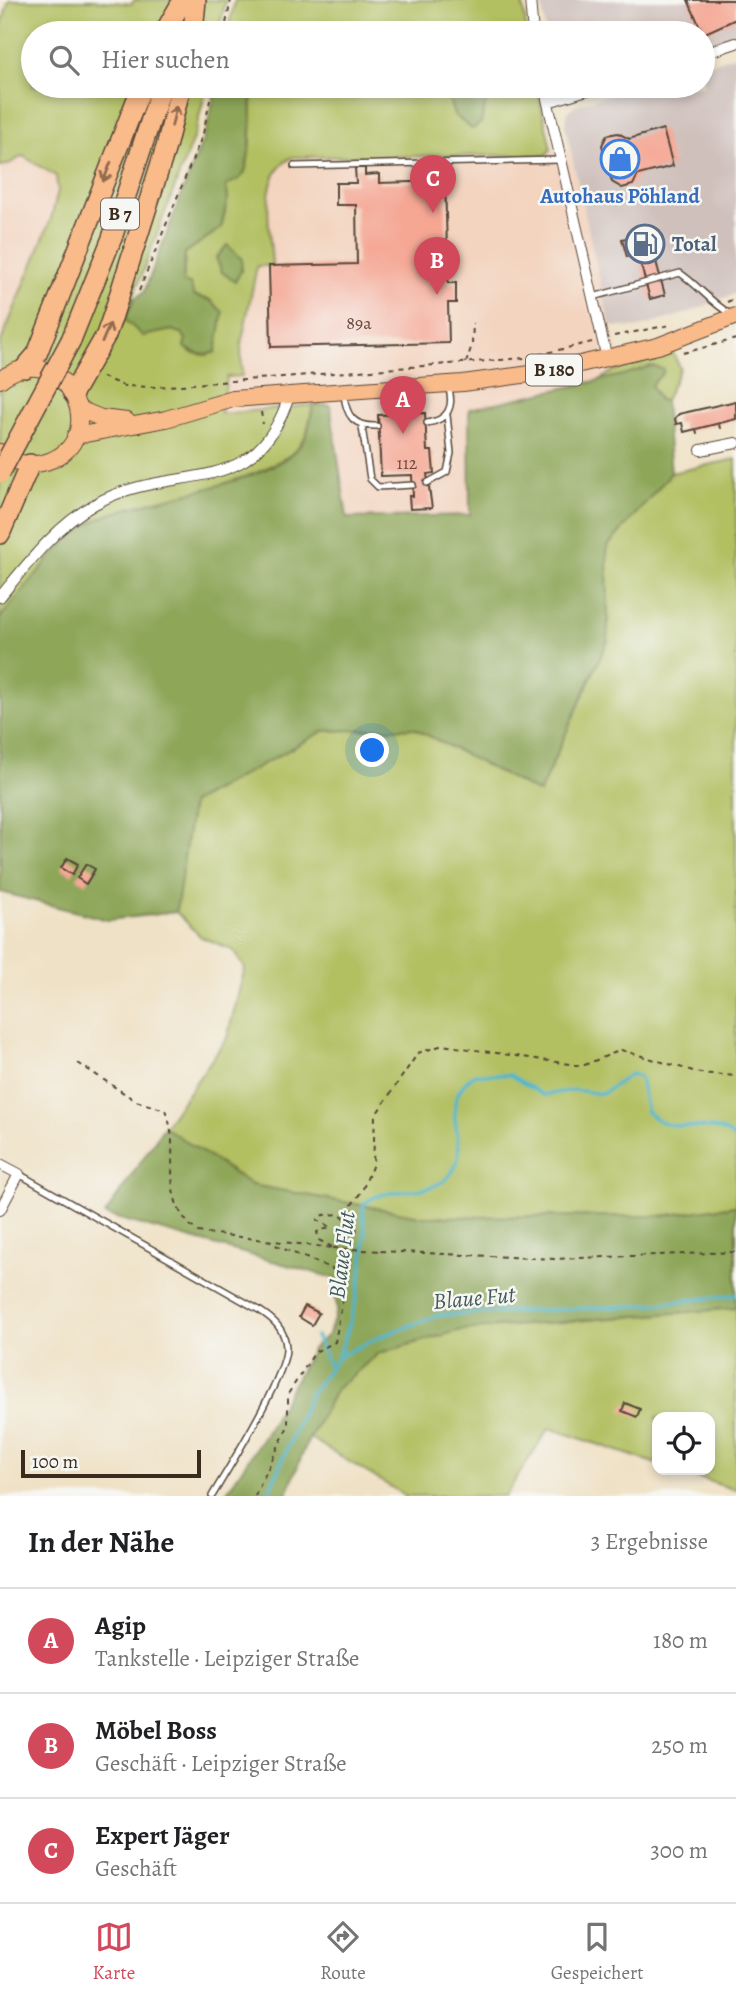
<!DOCTYPE html>
<html lang="de">
<head>
<meta charset="utf-8">
<style>
	body { margin:0; font-family:Alegreya,serif; background:#f6f6f6; color:#202124 }
	.controls { position:absolute; right:21px; bottom:21px; display:grid; overflow:hidden; border-radius:14px; box-shadow:0 4px 10px #0003 }
	.controls button { width:63px; height:63px; display:grid; place-items:center; padding:0; border:0; border-bottom:2px solid #e0e0e0; background:#fff; color:#202124; font:35px sans-serif }
	.scale { position:absolute; left:21px; bottom:18px; width:180px; box-sizing:border-box; padding-left:7px; border:4px solid #3b2a1e; border-top:0; font-size:19px; line-height:24px; white-space:nowrap; color:#3b2a1e; -webkit-text-stroke:5px #f6f6f2; paint-order:stroke }
	.you { position:absolute; left:373px; top:751px; width:24px; height:24px; margin:-18px; border:5px solid #fff; border-radius:50%; background:#1a73e8; box-shadow:0 0 0 10px #1a73e833 }
	.badge { display:grid; place-items:center; width:46px; height:46px; border-radius:50%; background:#d1495b; color:#fff; font-size:23px; font-weight:700 }
	.pin { position:absolute; translate:-50% -58px; filter:drop-shadow(0 2px 4px #0008) }
	.pin::after { content:''; position:absolute; top:37px; width:24px; height:21px; background:inherit; clip-path:polygon(0 0,100% 0,50% 100%) }
	.list { margin:0; padding:0; list-style:none }
	h2 { display:flex; justify-content:space-between; align-items:center; height:91px; margin:0; padding:0 28px; font-size:30px }
	h2 small { font-size:23px; font-weight:400; color:#757577 }
	.list li { display:grid; grid-template-columns:46px 1fr auto; gap:21px; align-items:center; box-sizing:border-box; height:105px; padding:0 28px; border-top:2px solid #e0e0e0 }
	.list b { display:block; font-size:26px; white-space:nowrap }
	.list p { margin:0; font-size:23px; white-space:nowrap; color:#757577 }
	.list em { font-size:23px; font-style:normal; color:#757577 }
	.icon { flex:none; width:38px; height:38px; fill:none; stroke:currentColor; stroke-width:2; stroke-linecap:round; stroke-linejoin:round }
	.map { position:relative; flex:none; width:736px; height:1496px; overflow:hidden }
	.search { position:absolute; background:#fff; box-shadow:0 4px 10px #0003; left:21px; right:21px; top:21px; height:77px; display:flex; align-items:center; gap:18px; box-sizing:border-box; padding:0 24px; border-radius:38px; color:#757577; font-size:26px }
	.sheet { height:406px; background:#fff }
	nav { display:flex; justify-content:space-around; align-items:center; box-sizing:border-box; height:98px; border-top:2px solid #e0e0e0; background:#fff; font-size:19px; color:#757577 }
	nav a { display:grid; justify-items:center; gap:4px }
	nav .on { color:#d1495b }
	.map>svg:first-child { display:block }
	.built { fill:#f3d4bf }
	.industrial { fill:#cfc0bb }
	.green { fill:#b2c062; stroke:#767540; stroke-width:2 }
	.forest { fill:#8da658; stroke:#64683b; stroke-width:2 }
	.lines { fill:none; stroke-linecap:round; stroke-linejoin:round }
	.stream { stroke:#4cb5c9; stroke-width:3.5 }
	.building { fill:#f5a794 }
	.lane-casing { stroke:#564537; stroke-width:8 }
	.street-casing { stroke:#564537; stroke-width:12 }
	.primary-casing { stroke:#564537; stroke-width:18 }
	.highway-casing { stroke:#564537; stroke-width:22 }
	.path { stroke:#564537; stroke-width:2; stroke-dasharray:5 5; stroke-linecap:butt }
	.lane { stroke:#fff; stroke-width:5 }
	.street { stroke:#fff; stroke-width:10 }
	.primary { stroke:#fabb8b; stroke-width:16 }
	.highway { stroke:#fabb8b; stroke-width:19 }
	.highway-bridge-casing { stroke:#564537; stroke-width:22; stroke-linecap:butt }
	.path-bridge { stroke:#564537; stroke-width:2; stroke-dasharray:5 5; stroke-linecap:butt }
	.highway-bridge { stroke:#fabb8b; stroke-width:19 }
	.oneway { stroke:#916b4f }
	.labels { text-anchor:middle; dominant-baseline:central; stroke-width:5; stroke-linejoin:round; paint-order:stroke }
	.number-label { font-size:18px; fill:#6a493c }
	.shield { fill:#f6f6f2; stroke:#73675e; stroke-width:2 }
	.shield-label { font-size:19px; font-weight:bold; fill:#3b2a1e }
	.shop-label { font-size:21px; font-weight:bold; fill:#366cbe; stroke:#f6f6f2 }
	.service-label { font-size:21px; font-weight:bold; fill:#4e5e75; stroke:#f6f6f2; text-anchor:start }
	.water-label { font-size:23px; font-style:italic; fill:#415b5a; stroke:#f6f6f2 }
</style>
</head>
<body>
<div class="map">
<svg width="736" height="1496" viewBox="0 0 736 1496">
	<rect width="100%" height="100%" fill="#f6f6f2"/>
	<filter id="ink" filterUnits="userSpaceOnUse"><feTurbulence type="fractalNoise" baseFrequency=".0143" numOctaves="2"/><feDisplacementMap in="SourceGraphic" scale="14" xChannelSelector="R" yChannelSelector="G"/><feConvolveMatrix kernelMatrix="1 2 1 2 8 2 1 2 1" color-interpolation-filters="sRGB"/></filter>
	<filter id="wash" filterUnits="userSpaceOnUse"><feTurbulence type="fractalNoise" baseFrequency=".00686" numOctaves="4" result="noise"/><feDisplacementMap in="SourceGraphic" scale="28" xChannelSelector="R" yChannelSelector="G"/><feGaussianBlur stdDeviation="1.57" result="paint"/><feColorMatrix in="noise" values="0 0 0 0 0 0 0 0 0 0 0 0 0 0 0 0 0 1.4 0 .05"/><feComposite in="paint" operator="in"/></filter>
	<g filter="url(#wash)">
		<rect width="100%" height="100%" fill="#efe1c5"/>
		<g class="built">
			<polygon points="264,150 570,150 624,375 469,409 471,515 347,518 330,405 221,415"/>
			<polygon points="22,156 56,176 58,191 51,219 0,344 0,166 7,165"/>
		</g>
		<g class="industrial">
			<polygon points="541,0 736,0 736,38 703,48 703,33 546,33"/>
			<polygon points="736,55 736,293 685,314 636,328 610,326 565,125 568,111 575,105 640,86 703,86 703,66"/>
		</g>
		<g class="green">
			<path d="M9,0h84l39,4 2,-4h92l-8,33h-185v53h174l-12,47 -70,186 18,17 29,-6 10,3 4,6 -2,7 8,7 16,2 2,-55 -16,-4 -11,-14 2,-29 36,-25 7,-30 -2,-12 25,-45 1,-41 -6,-10 -18,-4h217l9,29 37,-24 -1,-5h47l14,63 -5,6 -253,2c-37,17 -22,76 -21,109h-15l-16,79 1,31 -15,1 -6,37 92,-9 -7,31 -15,19 -33,17 -50,17 -164,77 -44,52v-274l51,-125 7,-28 -2,-15 -33,-20 -16,9 -7,1v-135z"/>
			<polygon points="235,0 522,0 527,33 227,33"/>
			<polygon points="673,353 680,368 665,401 659,400 651,385 624,375 598,381 613,371"/>
			<polygon points="736,459 736,1206 660,1216 425,1217 252,1185 164,1127 227,1038 245,968 233,950 201,937 176,912 192,803 323,731 414,728 539,793 608,640 607,547 671,473"/>
			<polygon points="736,1308 736,1490 675,1470 710,1470 710,1417 657,1417 657,1464 549,1428 505,1496 406,1496 310,1438 336,1389 379,1353 461,1330"/>
		</g>
		<g class="forest">
			<path d="M217,86l29,4 4,5c4,12 0,67 -6,79 -5,8 -11,6 -18,12l2,12 -7,30 -36,25 -2,29 7,2 4,12 16,4 13,12 -7,40c-12,5 -22,3 -32,-6l2,-7 -4,-6 -10,-3 -29,6 -18,-16 9,-21 10,-7 61,-158z"/>
			<polygon points="445,86 490,86 481,123 472,129 454,115"/>
			<polygon points="227,245 242,259 241,271 235,282 222,272 216,258"/>
			<path d="M651,366l12,3v4l-12,12 8,15 6,1 6,72 -64,74 1,93 -69,153 -125,-65 -91,3 -131,72 -16,109 -68,8 -108,-28v-274c23,-27 58,-75 87,-93 52,-32 193,-35 219,-89 4,-9 5,-21 7,-31h17l17,113 123,-3 -1,-106 154,-34z"/>
			<polygon points="164,1127 252,1185 425,1217 660,1216 736,1206 736,1308 461,1330 379,1353 336,1389 306,1445 286,1496 224,1496 266,1433 313,1348 329,1334 337,1310 334,1278 105,1215"/>
		</g>
		<g class="lines">
			<g class="stream">
				<polyline points="316,1336 329,1366"/>
				<path d="M338,1357c15,-38 25,-80 27,-120 1,-12 -4,-21 -1,-33 22,-21 67,-4 87,-30 24,-33 -20,-68 24,-100l35,1 33,20 32,-5 27,4 29,-20 9,3 7,35c4,3 9,8 14,10 21,10 61,-3 75,19"/>
				<polyline points="267,1496 310,1394 338,1357 379,1337 439,1315 635,1306 736,1295"/>
			</g>
		</g>
		<g id="blocks">
			<g class="building">
				<polygon points="688,0 736,0 736,19 703,34"/>
				<polygon points="663,129 673,166 638,175 633,185 622,188 612,182 609,171 613,161 605,156 602,145 607,135 618,133 629,139"/>
				<polygon points="355,168 365,168 365,175 379,174 379,183 445,181 448,283 456,283 456,303 448,303 449,343 271,347 269,266 357,264 356,205 336,205 336,183 356,183"/>
				<polygon points="658,230 663,248 653,250 665,295 650,299 638,254 627,257 622,239"/>
				<polygon points="736,401 736,419 684,432 682,423 676,424 675,418 679,414"/>
				<polygon points="425,413 427,451 432,451 434,473 427,474 432,508 410,509 409,496 413,496 412,475 381,476 378,415"/>
				<polygon points="67,858 78,864 72,875 61,868"/>
				<polygon points="86,864 95,869 86,884 77,878"/>
				<polygon points="305,1306 319,1313 312,1325 299,1317"/>
				<polygon points="625,1403 640,1409 637,1417 622,1411"/>
			</g>
		</g>
	</g>
	<g filter="url(#ink)">
		<use href="#blocks" fill-opacity="0" stroke="#564537" stroke-width="2"/>
		<g class="lines">
			<defs>
				<g id="lane">
					<polyline points="294,166 561,160"/>
					<path d="M593,297l87,-24c19,13 32,31 52,42"/>
					<path d="M344,394c2,22 10,33 33,32"/>
					<path d="M427,423c21,-3 28,-16 21,-37"/>
					<polyline points="362,427 370,479 378,487 413,485"/>
					<polyline points="427,483 447,472 451,453 447,415"/>
					<path d="M19,1174l240,136c14,9 26,19 27,37 2,26 -58,122 -74,149"/>
				</g>
				<g id="street">
					<polyline points="530,0 533,33"/>
					<polyline points="703,54 736,43"/>
					<polyline points="544,86 607,359"/>
					<polyline points="548,102 600,86"/>
					<polyline points="701,450 736,443"/>
					<path d="M0,597c28,-34 56,-71 95,-93 80,-45 161,1 195,-111"/>
					<polyline points="0,1164 19,1174 0,1210"/>
				</g>
				<g id="primary">
					<path d="M0,380c61,-48 117,59 46,82 -16,5 -33,1 -46,-10"/>
					<polyline points="79,409 101,418 127,421"/>
					<polyline points="75,436 166,419 233,399 463,383 545,372 658,346 736,316"/>
				</g>
				<g id="highway">
					<polyline points="164,33 183,0"/>
					<polyline points="193,33 196,0"/>
					<polyline points="71,340 112,238 162,86"/>
					<polyline points="25,368 37,354 142,86"/>
					<polyline points="73,393 106,335 113,315 166,147 181,86"/>
					<polyline points="0,534 30,464"/>
				</g>
			</defs>
			<use href="#lane" class="lane-casing"/>
			<use href="#street" class="street-casing"/>
			<use href="#primary" class="primary-casing"/>
			<use href="#highway" class="highway-casing"/>
			<g class="path">
				<polyline points="224,33 231,0"/>
				<polyline points="139,291 203,134 213,86"/>
				<polyline points="727,302 736,298"/>
				<polyline points="614,336 670,325"/>
				<polyline points="683,353 736,339"/>
				<polyline points="466,363 472,345 473,323"/>
				<polyline points="102,377 124,386 155,387 525,358 592,342"/>
				<polyline points="261,412 263,424"/>
				<polyline points="719,424 721,433"/>
				<polyline points="696,429 698,438"/>
				<path d="M78,1063l58,38 29,9c19,42 -11,88 33,122l135,16"/>
				<path d="M267,1240c19,13 68,26 79,38"/>
				<polyline points="353,1243 357,1228 350,1207 362,1191 373,1164 375,1116 418,1053 443,1045 582,1066 621,1050 700,1073 736,1076"/>
				<polyline points="332,1247 319,1240 317,1232 331,1227 317,1220 323,1215 340,1214 355,1227"/>
				<polyline points="380,1251 554,1259 736,1252"/>
				<polyline points="255,1496 288,1426 288,1394 315,1352 335,1342 350,1260"/>
			</g>
			<use href="#lane" class="lane"/>
			<use href="#street" class="street"/>
			<use href="#primary" class="primary"/>
			<use href="#highway" class="highway"/>
			<defs>
				<polyline id="highway-bridge" points="0,473 71,340"/>
			</defs>
			<use href="#highway-bridge" class="highway-bridge-casing"/>
			<polyline class="path-bridge" points="333,1248 380,1251"/>
			<use href="#highway-bridge" class="highway-bridge"/>
		</g>
		<defs><path id="oneway-shaft" d="M-6 0H5M1.5-3L5.5 0L1.5 3" fill="none" stroke-width="1.6" stroke-linecap="round" stroke-linejoin="round" transform="scale(1.75)"/></defs>
		<g class="oneway">
			<use href="#oneway-shaft" transform="translate(174 116) rotate(-77)"/>
			<use href="#oneway-shaft" transform="translate(107 172) rotate(112)"/>
			<use href="#oneway-shaft" transform="translate(106 333) rotate(-67)"/>
		</g>
	</g>
	<defs>
		<symbol id="shop-ring" viewBox="-11 -11 22 22"><circle r="9.5" fill="#f6f6f2" stroke="#3f7fe0" stroke-width="1.5"/><path d="M-5-2.5h2.3a2.7 3.5 0 0 1 5.4 0H5L5.5 6h-11ZM-1.5-2.5h3a1.5 2.3 0 0 0-3 0Z" fill="#3f7fe0"/></symbol>
		<symbol id="fuel-ring" viewBox="-11 -11 22 22"><circle r="9.5" fill="#f6f6f2" stroke="#5c6f8a" stroke-width="1.5"/><path d="M-5.5-6h7V0h2V4h1.3V-2.5L3-4.5l.8-.8L6-3V5H2.5V1h-1V6h-7ZM-4.2-4.7v3.2H.2V-4.7Z" fill="#5c6f8a"/></symbol>
	</defs>
	<g fill-rule="evenodd">
		<use href="#shop-ring" x="598" y="137" width="44" height="44"/>
		<use href="#fuel-ring" x="623" y="222" width="44" height="44"/>
	</g>
	<g class="labels">
		<g class="number-label">
			<text x="359" y="323">89a</text>
			<text x="407" y="463">112</text>
		</g>
		<g class="shield">
			<rect x="101" y="198.5" width="38" height="31" rx="5"/>
			<rect x="526" y="354.5" width="56" height="31" rx="5"/>
		</g>
		<g class="shield-label">
			<text x="120" y="214">B 7</text>
			<text x="554" y="370">B 180</text>
		</g>
		<g class="shop-label">
			<text x="620" y="196">Autohaus Pöhland</text>
		</g>
		<g class="service-label">
			<text x="672" y="244">Total</text>
		</g>
		<g class="water-label">
			<text transform="translate(342 1255) rotate(-83)">Blaue Flut</text>
			<text transform="translate(474 1298) rotate(-5)">Blaue Fut</text>
		</g>
	</g>
</svg>
<div class="controls">
<button><svg class="icon" aria-label="locate" viewBox="0 0 24 24"><circle cx="12" cy="12" r="6"/><path d="M12 2v4M12 18v4M2 12h4M18 12h4"/></svg></button>
</div>
<div class="scale">100 m</div>
<div class="you"></div>
<div class="pin badge" style="left:403px;top:434px">A</div>
<div class="pin badge" style="left:437px;top:295px">B</div>
<div class="pin badge" style="left:433px;top:213px">C</div>
<div class="search"><svg class="icon" aria-label="search" viewBox="0 0 24 24"><circle cx="10" cy="10" r="6"/><path d="M15 15l6 6"/></svg>Hier suchen</div>
</div>
<section class="sheet">
<h2>In der Nähe<small>3 Ergebnisse</small></h2>
<ul class="list">
<li><span class="badge">A</span><div><b>Agip</b><p>Tankstelle · Leipziger Straße</p></div><em>180 m</em></li>
<li><span class="badge">B</span><div><b>Möbel Boss</b><p>Geschäft · Leipziger Straße</p></div><em>250 m</em></li>
<li><span class="badge">C</span><div><b>Expert Jäger</b><p>Geschäft</p></div><em>300 m</em></li>
</ul>
</section>
<nav>
<a class="on"><svg class="icon" aria-label="map" viewBox="0 0 24 24"><path d="M3 6l6-2 6 2 6-2v14l-6 2-6-2-6 2zM9 4v14M15 6v14"/></svg>Karte</a>
<a><svg class="icon" aria-label="directions" viewBox="0 0 24 24"><path d="M12 3l9 9-9 9-9-9zM9 14v-3h6M13 9l2 2-2 2"/></svg>Route</a>
<a><svg class="icon" aria-label="saved" viewBox="0 0 24 24"><path d="M7 4h10v16l-5-4-5 4z"/></svg>Gespeichert</a>
</nav>
</body>
</html>
